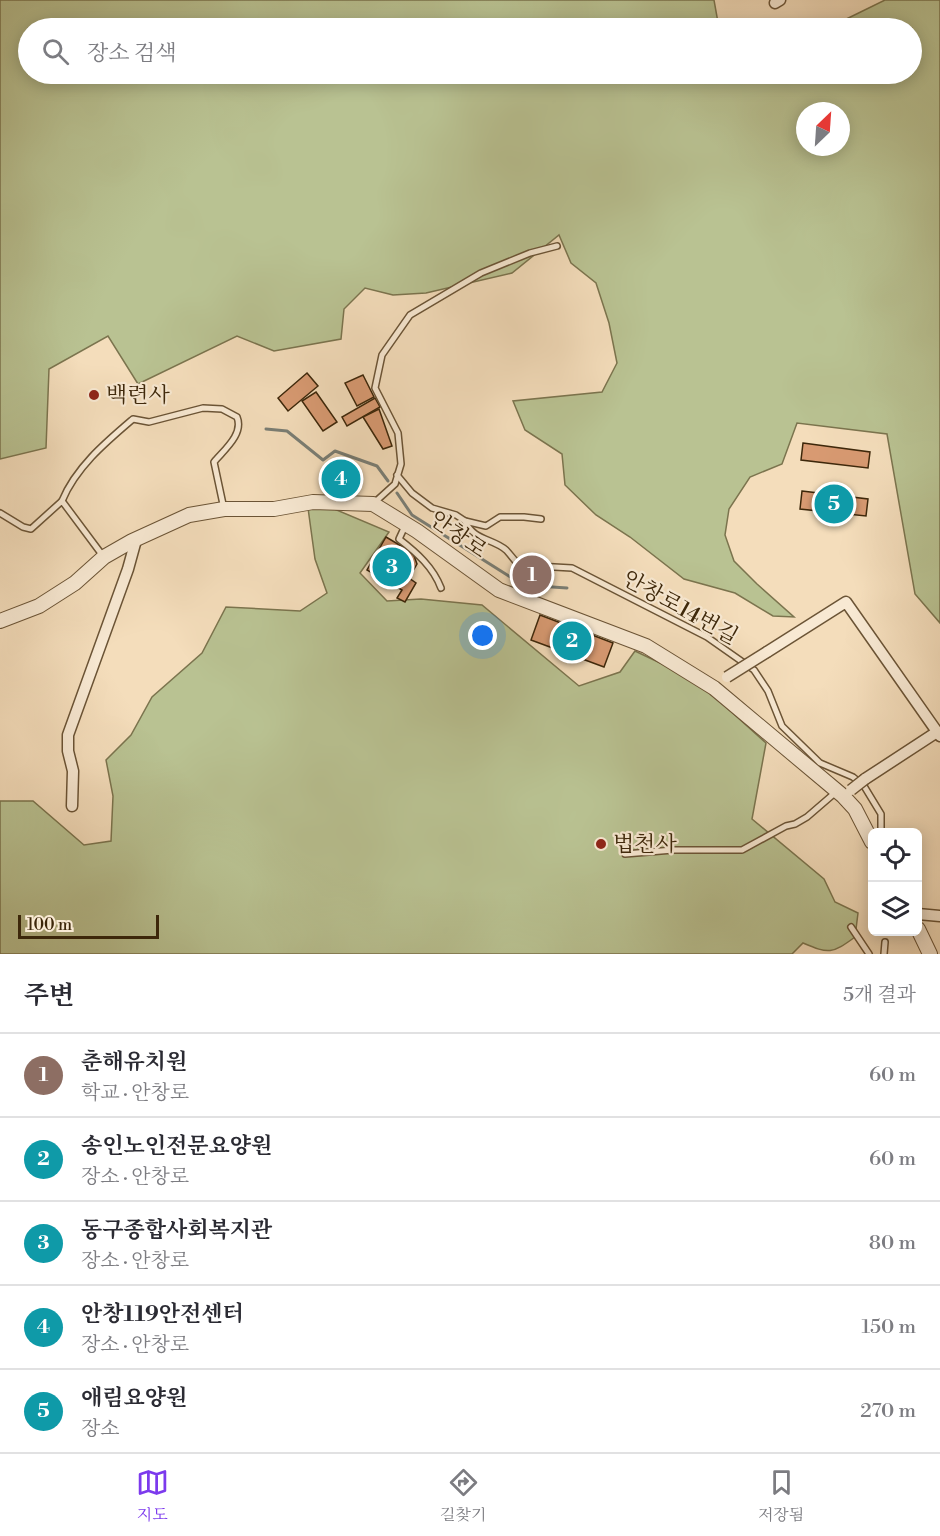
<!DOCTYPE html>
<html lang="ko">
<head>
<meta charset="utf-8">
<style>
	body { margin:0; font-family:"Libre Bodoni","Noto Serif KR",serif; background:#f7f7f7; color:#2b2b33 }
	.controls { position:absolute; right:18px; bottom:18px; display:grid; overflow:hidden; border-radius:9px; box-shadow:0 3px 15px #0003 }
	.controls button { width:54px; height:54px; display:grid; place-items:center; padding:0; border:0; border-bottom:2px solid #e1e1e2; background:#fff; color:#2b2b33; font:30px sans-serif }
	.compass { position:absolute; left:796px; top:102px; width:54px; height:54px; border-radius:50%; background:#fff; box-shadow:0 3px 15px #0003; rotate:25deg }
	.scale { position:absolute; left:18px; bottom:15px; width:141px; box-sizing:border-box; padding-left:6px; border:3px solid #3d270a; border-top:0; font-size:16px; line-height:21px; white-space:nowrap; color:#3d270a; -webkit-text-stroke:4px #f8e9d3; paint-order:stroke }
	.you { position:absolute; left:483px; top:636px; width:21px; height:21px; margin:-15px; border:4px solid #fff; border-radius:50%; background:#1a73e8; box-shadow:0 0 0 9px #1a73e833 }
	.badge { display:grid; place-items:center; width:39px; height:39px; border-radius:50%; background:#7c3aed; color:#fff; font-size:20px; font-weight:700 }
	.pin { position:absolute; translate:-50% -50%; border:3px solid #fff; box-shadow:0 2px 6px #0006 }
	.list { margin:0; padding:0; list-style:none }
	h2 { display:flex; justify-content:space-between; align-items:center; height:78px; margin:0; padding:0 24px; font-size:26px }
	h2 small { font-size:20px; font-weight:400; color:#7c7c81 }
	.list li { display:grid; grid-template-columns:39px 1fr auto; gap:18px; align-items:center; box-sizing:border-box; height:84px; padding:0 24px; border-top:2px solid #e1e1e2 }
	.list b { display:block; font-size:22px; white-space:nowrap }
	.list p { margin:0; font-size:20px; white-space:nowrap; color:#7c7c81 }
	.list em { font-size:20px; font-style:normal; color:#7c7c81 }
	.icon { flex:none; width:33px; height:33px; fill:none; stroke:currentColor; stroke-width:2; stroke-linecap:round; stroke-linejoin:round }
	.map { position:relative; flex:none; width:940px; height:954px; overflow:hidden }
	.search { position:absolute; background:#fff; box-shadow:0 3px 15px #0003; left:18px; right:18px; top:18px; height:66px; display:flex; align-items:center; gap:15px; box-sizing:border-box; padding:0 21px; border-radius:33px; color:#7c7c81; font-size:22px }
	.sheet { height:498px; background:#fff }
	nav { display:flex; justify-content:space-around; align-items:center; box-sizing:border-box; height:84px; border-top:2px solid #e1e1e2; background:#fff; font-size:16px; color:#7c7c81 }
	nav a { display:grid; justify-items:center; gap:3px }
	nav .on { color:#7c3aed }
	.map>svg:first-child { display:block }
	.green { fill:#b9c292; stroke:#7b744e; stroke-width:1.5; fill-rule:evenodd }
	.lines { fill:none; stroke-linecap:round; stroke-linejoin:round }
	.stream { stroke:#7a7e75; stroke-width:3 }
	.building { fill:#d89a72; stroke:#3d270a; stroke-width:1.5 }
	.service-casing { stroke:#6b5436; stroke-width:8 }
	.minor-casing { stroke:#6b5436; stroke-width:13 }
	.tertiary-casing { stroke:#6b5436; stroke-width:16 }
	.service { stroke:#f8e9d3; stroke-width:5 }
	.minor { stroke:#f8e9d3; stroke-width:10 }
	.tertiary { stroke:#f8e9d3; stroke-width:14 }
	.minor-bridge-casing { stroke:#6b5436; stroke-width:13; stroke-linecap:butt }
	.minor-bridge { stroke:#f8e9d3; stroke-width:10 }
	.poi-dot { fill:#8f2418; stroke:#f8e9d3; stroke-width:2 }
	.labels { text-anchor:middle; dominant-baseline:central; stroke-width:4.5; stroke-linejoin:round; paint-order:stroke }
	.poi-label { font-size:22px; fill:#3d270a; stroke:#f8e9d3; text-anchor:start }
	.street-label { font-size:22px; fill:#3d270a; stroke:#f8e9d3 }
</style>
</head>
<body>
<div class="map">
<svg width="940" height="954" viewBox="0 0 940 954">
	<rect width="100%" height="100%" fill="#f4ddbb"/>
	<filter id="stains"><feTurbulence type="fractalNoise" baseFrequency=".00333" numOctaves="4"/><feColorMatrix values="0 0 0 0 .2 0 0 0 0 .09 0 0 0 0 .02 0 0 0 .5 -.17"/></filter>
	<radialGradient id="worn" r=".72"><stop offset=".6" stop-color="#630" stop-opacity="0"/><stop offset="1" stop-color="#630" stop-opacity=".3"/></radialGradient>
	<g class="green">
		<path d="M0,0h714l5,28h-691v46h698l1,6 12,-6h173v-46h-84l57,-28h55v623l-25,-29 -28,-160 -90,-11 -15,41 -32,13 -21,32 -4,26 9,26 23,23 37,33 -21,-1 -38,-23 -51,-14 -54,-42 -34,-22 -31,-30 -3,-31 -37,-24 -12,-29 89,-9 15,-29 -8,-40 -13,-40 -25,-20 -12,-28 -47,38 -86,20 -33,2 -28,-7 -21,21 -3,30 -67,12 -37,-15 -99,48 -30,-48 -59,33 -3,79 -46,11zM805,111h36v36h-36z"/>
		<path d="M308,508h24l57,24 -29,41 27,28 34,-2 61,6 97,81 41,-14 15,-21 61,29 70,63 -14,76 72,60 11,23 23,11 -3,24c-23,17 -26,17 -52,6l-11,11h-792v-153h33l51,44 27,-4 2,-45 -7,-36 25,-25 21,-38 50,-44 24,-46 74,4 27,-18 -12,-34z"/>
	</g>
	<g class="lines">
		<g class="stream">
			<polyline points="266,429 287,431 323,460 335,451 377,466 388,481"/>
			<polyline points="397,493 412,515 523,585 567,588"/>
		</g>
	</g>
	<g class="building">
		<polygon points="307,373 318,386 288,411 278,398"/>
		<polygon points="363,375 374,397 357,406 345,383"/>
		<polygon points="316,392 337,422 323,431 302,401"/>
		<polygon points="375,398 380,407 347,426 342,417"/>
		<polygon points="379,409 392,446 383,449 363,417"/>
		<polygon points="803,443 870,452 868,468 801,460"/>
		<polygon points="340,465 355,470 348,491 327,484 332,471 338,473"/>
		<polygon points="802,491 868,499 866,516 800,509"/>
		<polygon points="386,537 413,553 417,564 409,578 416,583 405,602 397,598 402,590 367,570"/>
		<polygon points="540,615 613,643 604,667 531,640"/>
	</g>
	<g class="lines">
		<defs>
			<g id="service">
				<polyline points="397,475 412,493 432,508 456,515 465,521 486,526 500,517 524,517 541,519"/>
				<path d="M62,501c14,-34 44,-59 71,-82l16,3 54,-14 19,1 15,8c7,17 -13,33 -23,45l10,47"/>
				<polyline points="374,503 395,484 401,464 398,433 375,388 382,355 410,315 481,273 530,253 557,246"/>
				<polyline points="0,513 23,527 31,529 62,501 103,556"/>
				<path d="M465,521c9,20 27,17 41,29 4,4 8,10 13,15l53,3 135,69 47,33 14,21 14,35 38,37 33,14 11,9 17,28v18"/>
				<path d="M405,526l-6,13c18,14 34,28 42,49"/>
				<polyline points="625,854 673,850 742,850 786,826 795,824 807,817 836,792"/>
				<polyline points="851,927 869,954"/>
				<polyline points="884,954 885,942"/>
			</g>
			<g id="minor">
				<polyline points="775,3 780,0"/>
				<polyline points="767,652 846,602 940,736"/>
				<polyline points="865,779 937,732"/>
				<polyline points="72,806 73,771 68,751 68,735 128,569 136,540"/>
				<polyline points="918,914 940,916"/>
			</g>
			<g id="tertiary">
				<polyline points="0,621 39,606 75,583 104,557 132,541 189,515 224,509 274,509 313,502 373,504 417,531 499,590 646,646 714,688 843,796 855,809 872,842"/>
				<polyline points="918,929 930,954"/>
			</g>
		</defs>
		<use href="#service" class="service-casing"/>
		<use href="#minor" class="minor-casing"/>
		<use href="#tertiary" class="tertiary-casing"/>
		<use href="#service" class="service"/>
		<use href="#minor" class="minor"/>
		<use href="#tertiary" class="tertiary"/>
		<defs>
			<g id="minor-bridge">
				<polyline points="727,677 767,652"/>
				<polyline points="851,790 865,779"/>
			</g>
		</defs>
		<use href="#minor-bridge" class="minor-bridge-casing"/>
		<use href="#minor-bridge" class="minor-bridge"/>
	</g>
	<g class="poi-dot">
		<circle cx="94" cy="395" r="6"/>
		<circle cx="601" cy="844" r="6"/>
	</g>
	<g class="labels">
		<g class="poi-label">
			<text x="106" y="395">백련사</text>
			<text x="613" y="844">법천사</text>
		</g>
		<g class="street-label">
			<text transform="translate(458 535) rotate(35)">안창로</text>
			<text transform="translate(680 608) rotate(29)">안창로14번길</text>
		</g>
	</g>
	<rect width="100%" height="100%" filter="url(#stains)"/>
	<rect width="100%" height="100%" fill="url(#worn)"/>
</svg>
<div class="controls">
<button><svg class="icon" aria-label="locate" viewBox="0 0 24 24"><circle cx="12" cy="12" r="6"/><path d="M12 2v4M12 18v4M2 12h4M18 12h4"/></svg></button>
<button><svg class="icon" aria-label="layers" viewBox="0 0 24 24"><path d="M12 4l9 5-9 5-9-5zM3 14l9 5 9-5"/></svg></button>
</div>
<svg class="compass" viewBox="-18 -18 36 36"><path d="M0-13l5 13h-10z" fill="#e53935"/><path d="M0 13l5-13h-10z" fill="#7c7c81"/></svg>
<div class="scale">100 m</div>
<div class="you"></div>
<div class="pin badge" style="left:532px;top:575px;background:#8d6e63">1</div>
<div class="pin badge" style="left:572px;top:641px;background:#0f9aa8">2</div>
<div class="pin badge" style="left:392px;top:567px;background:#0f9aa8">3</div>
<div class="pin badge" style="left:341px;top:479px;background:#0f9aa8">4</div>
<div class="pin badge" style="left:834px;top:504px;background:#0f9aa8">5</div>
<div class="search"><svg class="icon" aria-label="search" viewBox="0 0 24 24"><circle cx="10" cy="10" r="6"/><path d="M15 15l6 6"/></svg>장소 검색</div>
</div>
<section class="sheet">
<h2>주변<small>5개 결과</small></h2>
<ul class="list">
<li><span class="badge" style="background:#8d6e63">1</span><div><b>춘해유치원</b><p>학교 · 안창로</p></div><em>60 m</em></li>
<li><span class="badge" style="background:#0f9aa8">2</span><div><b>송인노인전문요양원</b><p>장소 · 안창로</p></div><em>60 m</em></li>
<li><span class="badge" style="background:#0f9aa8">3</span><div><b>동구종합사회복지관</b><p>장소 · 안창로</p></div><em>80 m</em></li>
<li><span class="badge" style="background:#0f9aa8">4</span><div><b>안창119안전센터</b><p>장소 · 안창로</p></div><em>150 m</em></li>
<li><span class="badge" style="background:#0f9aa8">5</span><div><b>애림요양원</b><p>장소</p></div><em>270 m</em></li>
</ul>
</section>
<nav>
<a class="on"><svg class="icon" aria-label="map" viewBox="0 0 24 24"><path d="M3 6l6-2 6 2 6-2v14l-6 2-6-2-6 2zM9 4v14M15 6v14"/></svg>지도</a>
<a><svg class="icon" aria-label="directions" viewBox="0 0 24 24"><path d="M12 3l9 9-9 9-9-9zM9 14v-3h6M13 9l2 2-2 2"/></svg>길찾기</a>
<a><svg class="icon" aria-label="saved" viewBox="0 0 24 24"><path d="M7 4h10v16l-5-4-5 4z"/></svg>저장됨</a>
</nav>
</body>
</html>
